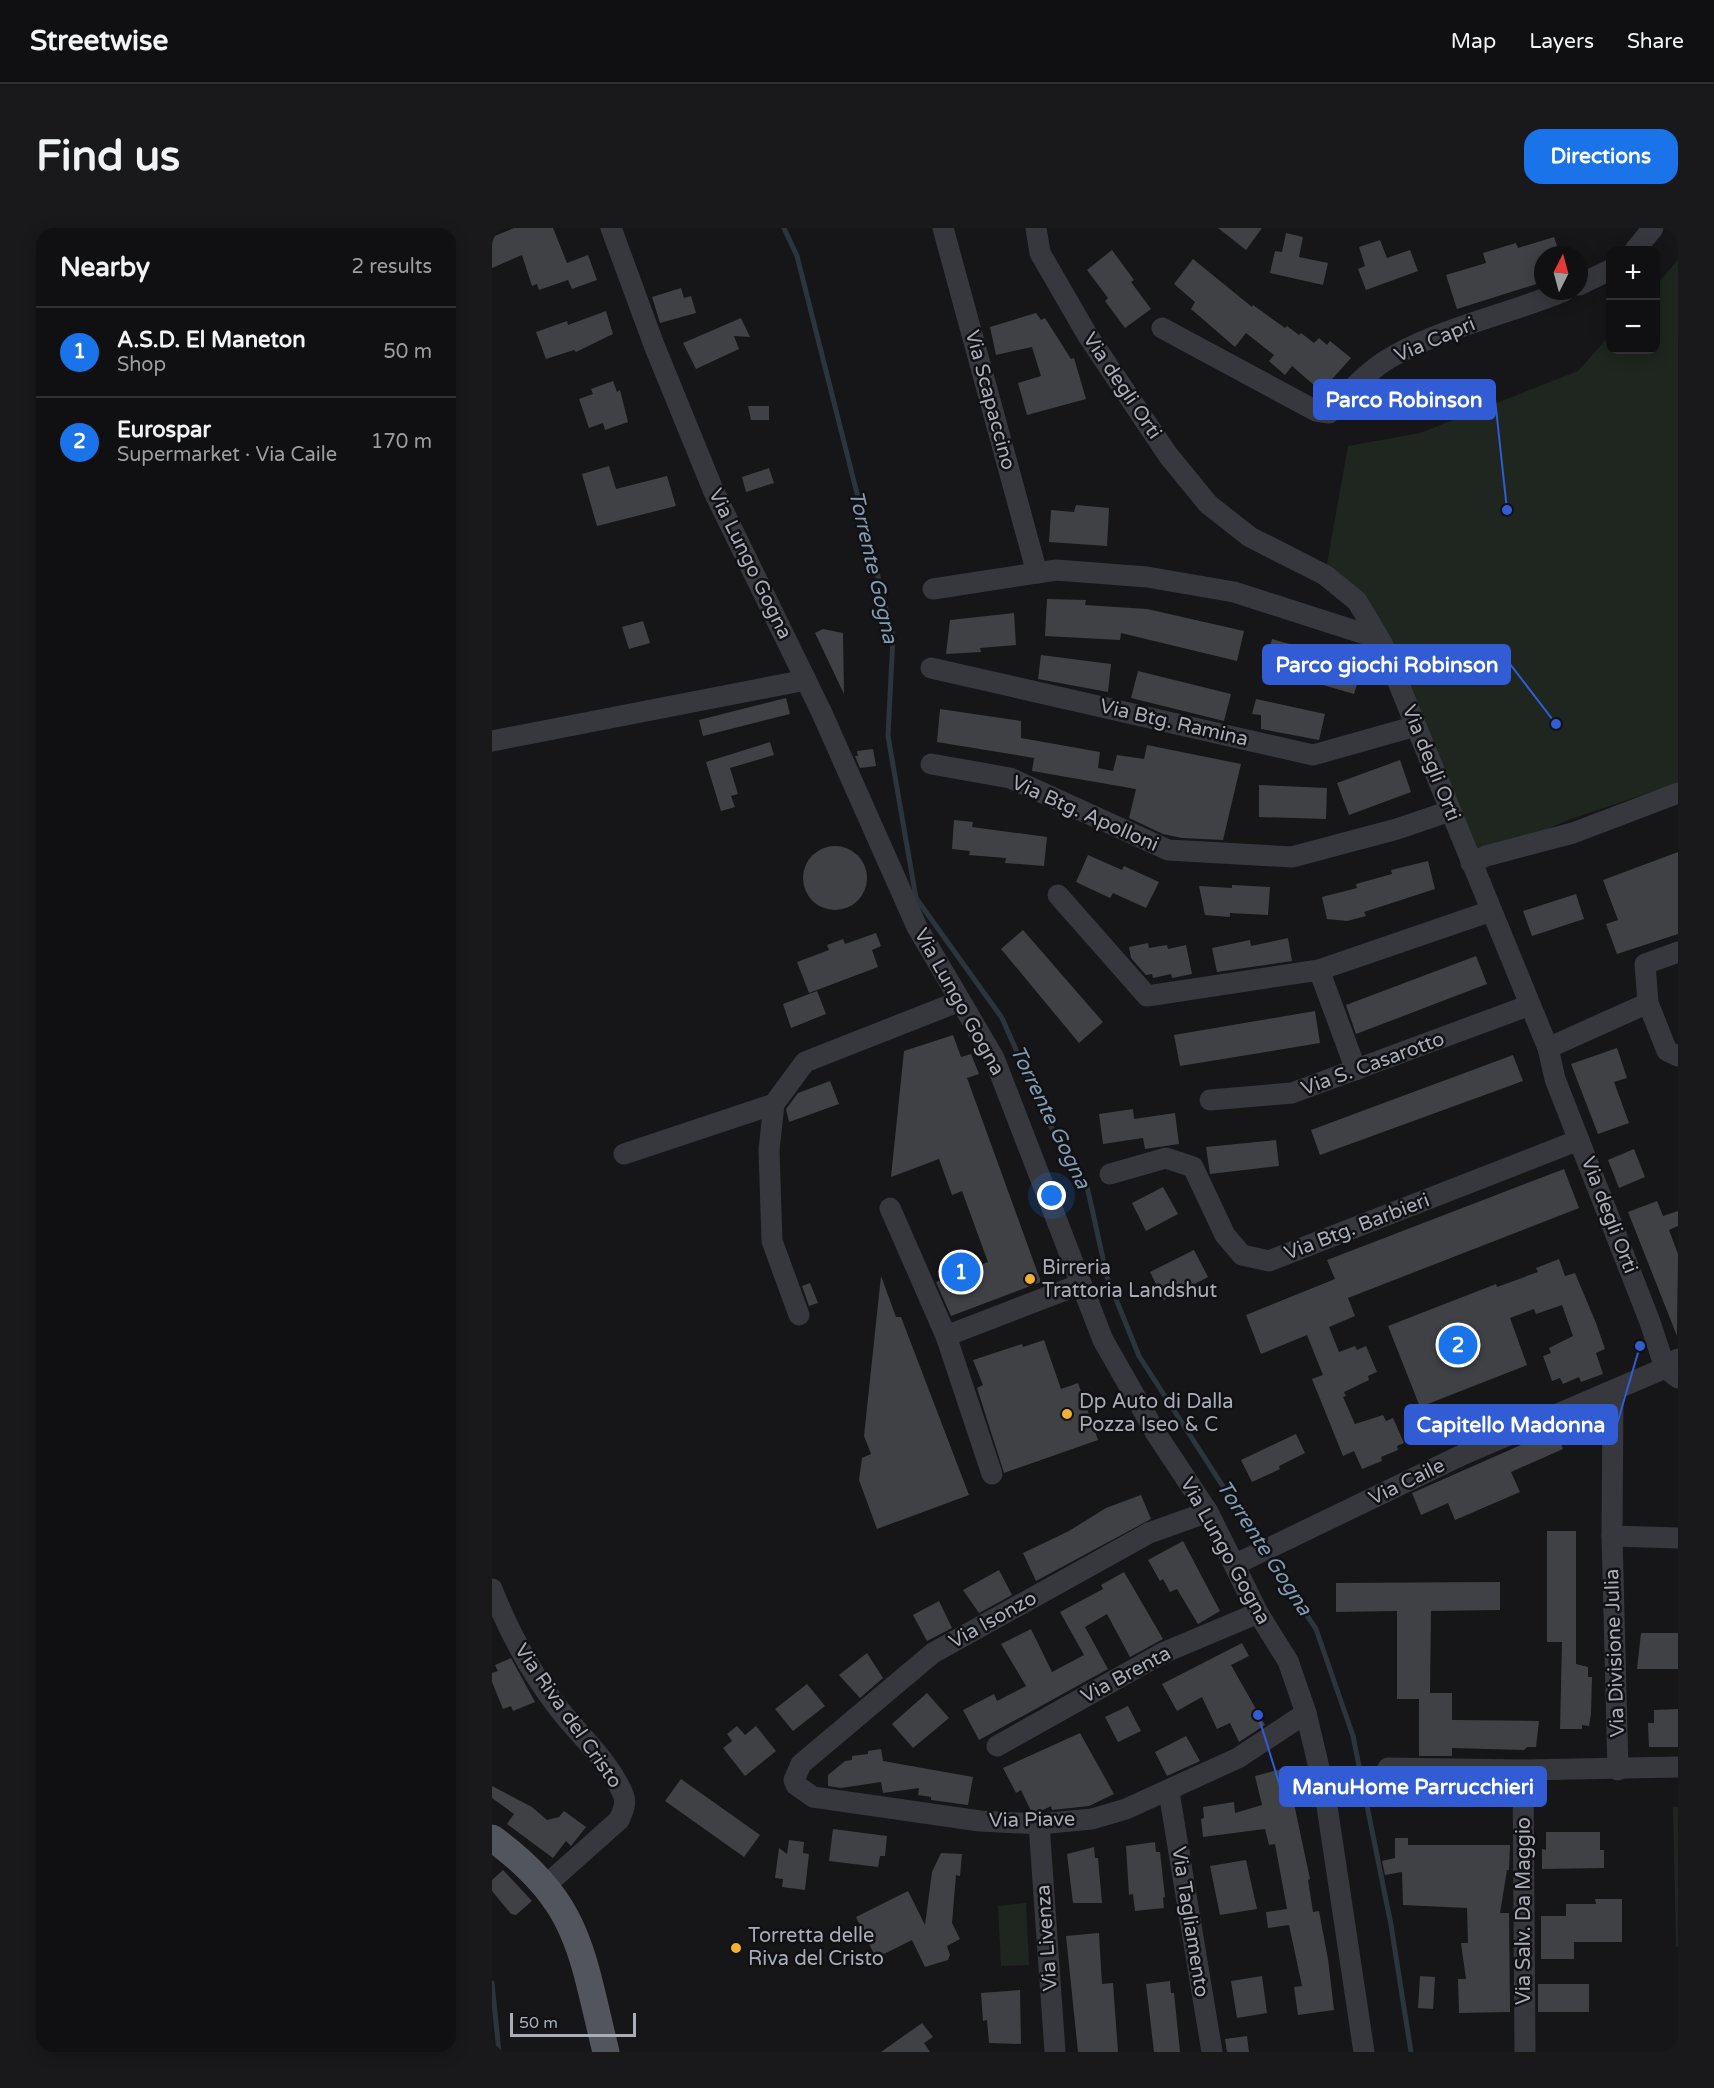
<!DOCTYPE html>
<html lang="en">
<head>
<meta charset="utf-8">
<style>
	body { margin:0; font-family:"Varela Round",sans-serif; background:#19191b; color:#f1f3f6 }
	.controls { position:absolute; right:18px; top:18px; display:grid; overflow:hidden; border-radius:12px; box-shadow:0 3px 15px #0003 }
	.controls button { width:54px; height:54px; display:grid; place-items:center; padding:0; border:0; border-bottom:2px solid #303032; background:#101012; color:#f1f3f6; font:30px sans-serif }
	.compass { position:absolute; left:1042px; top:18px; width:54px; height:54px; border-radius:50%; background:#101012; box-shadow:0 3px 15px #0003; rotate:6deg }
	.scale { position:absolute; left:18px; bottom:15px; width:126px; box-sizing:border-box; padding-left:6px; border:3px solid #a8adb8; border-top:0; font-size:16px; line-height:21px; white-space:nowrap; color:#a8adb8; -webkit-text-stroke:4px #111113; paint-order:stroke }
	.you { position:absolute; left:560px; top:968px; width:21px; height:21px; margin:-15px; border:4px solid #fff; border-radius:50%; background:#1a73e8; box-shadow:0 0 0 9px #1a73e833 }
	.badge { display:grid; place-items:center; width:39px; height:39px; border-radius:50%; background:#1a73e8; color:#fff; font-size:20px; font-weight:700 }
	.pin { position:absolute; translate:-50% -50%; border:3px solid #fff; box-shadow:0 2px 6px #0006 }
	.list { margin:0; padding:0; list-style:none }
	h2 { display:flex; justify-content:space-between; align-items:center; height:78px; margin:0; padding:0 24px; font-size:26px }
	h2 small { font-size:20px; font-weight:400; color:#9c9d9f }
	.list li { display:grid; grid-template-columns:39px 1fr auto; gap:18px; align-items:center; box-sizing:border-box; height:90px; padding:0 24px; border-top:2px solid #303032 }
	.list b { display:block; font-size:22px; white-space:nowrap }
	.list p { margin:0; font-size:20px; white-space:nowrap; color:#9c9d9f }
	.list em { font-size:20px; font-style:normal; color:#9c9d9f }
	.map { position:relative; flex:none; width:1186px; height:1824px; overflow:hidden; border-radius:18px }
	header { display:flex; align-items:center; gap:36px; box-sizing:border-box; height:84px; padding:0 30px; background:#101012; border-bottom:2px solid #303032 }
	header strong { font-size:28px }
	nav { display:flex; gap:33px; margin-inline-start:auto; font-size:21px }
	.intro { display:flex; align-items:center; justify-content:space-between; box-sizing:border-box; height:144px; padding:0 36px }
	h1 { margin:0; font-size:42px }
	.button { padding:15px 27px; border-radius:18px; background:#1a73e8; color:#fff; font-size:21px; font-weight:700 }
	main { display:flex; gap:36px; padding:0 36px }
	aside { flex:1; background:#101012; border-radius:18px; box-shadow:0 3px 15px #0003 }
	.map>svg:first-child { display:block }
	.green { fill:#1e261f }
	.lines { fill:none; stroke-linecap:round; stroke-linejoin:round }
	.stream { stroke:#2c353c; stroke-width:5 }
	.building { fill:#404145 }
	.minor { stroke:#37383d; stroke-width:21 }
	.major { stroke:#53555c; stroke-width:27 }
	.poi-dot { fill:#f2b134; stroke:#111113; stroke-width:2 }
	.labels { text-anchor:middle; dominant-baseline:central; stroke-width:5; stroke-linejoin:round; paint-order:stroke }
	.street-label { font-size:20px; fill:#a8adb8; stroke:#111113 }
	.poi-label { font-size:20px; fill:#a8adb8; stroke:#111113; text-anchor:start }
	.water-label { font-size:21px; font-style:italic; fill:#7f9bb3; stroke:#111113 }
	.leader { fill:none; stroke:#325cd3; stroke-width:2 }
	.callout-dot { fill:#325cd3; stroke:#111113; stroke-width:2 }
	.callout { fill:#325cd3; stroke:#325cd3; stroke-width:2 }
	.callout-label { font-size:21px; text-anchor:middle; font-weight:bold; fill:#fff }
</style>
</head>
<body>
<header>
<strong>Streetwise</strong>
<nav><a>Map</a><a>Layers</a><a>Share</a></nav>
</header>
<div class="intro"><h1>Find us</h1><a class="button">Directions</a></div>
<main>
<aside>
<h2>Nearby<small>2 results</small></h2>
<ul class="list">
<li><span class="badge">1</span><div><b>A.S.D. El Maneton</b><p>Shop</p></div><em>50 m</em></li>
<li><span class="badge">2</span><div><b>Eurospar</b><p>Supermarket · Via Caile</p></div><em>170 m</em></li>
</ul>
</aside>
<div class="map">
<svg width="1186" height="1824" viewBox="0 0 1186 1824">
	<rect width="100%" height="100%" fill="#161618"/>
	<g class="green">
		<polygon points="1186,32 1186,555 1076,592 979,635 890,415 833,347 856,218 928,205 1086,143 1118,107 1118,122 1164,122 1164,57"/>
		<polygon points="1181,1579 1186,1579 1186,1719 1184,1719"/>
		<polygon points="534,1675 537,1737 509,1738 506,1678"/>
	</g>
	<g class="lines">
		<g class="stream">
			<polyline points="292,0 305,28 401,408 396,508 424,670 510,790 556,894 595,958 615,1049 647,1128 770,1319"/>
			<polyline points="775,1327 824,1401 861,1508 899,1697 919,1824"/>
			<polyline points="0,1755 7,1824"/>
		</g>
	</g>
	<g class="building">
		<polygon points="22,0 61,0 75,35 96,27 105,52 80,61 76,52 47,62 45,56 40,58 30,27 0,40 0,9"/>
		<polygon points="726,0 770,0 754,22"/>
		<polygon points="794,5 811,9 807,29 836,35 831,57 778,45 783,23 790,24"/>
		<polygon points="1062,9 1068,27 1051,27 1051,54 965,81 954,47 994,35 991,25 1024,15 1026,20"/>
		<polygon points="888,12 895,30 918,22 926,43 874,62 866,41 873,38 867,19"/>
		<polygon points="620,22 642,52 639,54 659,81 633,100 613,73 616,70 595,42"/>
		<polygon points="701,31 760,79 761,77 793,100 795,98 807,107 809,105 822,115 827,110 835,117 838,113 859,130 833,159 825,154 823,158 800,138 793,147 777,133 782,127 754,105 743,119 699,81 703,74 682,56"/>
		<polygon points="189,60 192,70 199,68 204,85 168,95 160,69"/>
		<polygon points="114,83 121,106 84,124 82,122 54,131 44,104 75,93 76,97"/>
		<polygon points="544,85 549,92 553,90 579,131 582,130 594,171 535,187 526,155 549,148 540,119 504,127 498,99"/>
		<polygon points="249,90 258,109 242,108 247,121 204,141 191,115"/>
		<polygon points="121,153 125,164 128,162 136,194 113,202 111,195 97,200 87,171 101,166 99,161"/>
		<polygon points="256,178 277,178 277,192 259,192"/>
		<polygon points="117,238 124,261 175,248 184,278 105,298 90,246"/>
		<polygon points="277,240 282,255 254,264 250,249"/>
		<polygon points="584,277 617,280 615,318 557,314 559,282 582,284"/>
		<polygon points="555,371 594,372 593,377 655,381 752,403 745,433 629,405 628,412 553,408"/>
		<polygon points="522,385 524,417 488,420 489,424 454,426 458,392"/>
		<polygon points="151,393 158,415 137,421 130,399"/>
		<polygon points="331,401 351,405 352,466 323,405"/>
		<polygon points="780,411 871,437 862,466 772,440"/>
		<polygon points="549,427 619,436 616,464 546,451"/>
		<polygon points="646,443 739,466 732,493 639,470"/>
		<polygon points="294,470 298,486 211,508 207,492"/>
		<polygon points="764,471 833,486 827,512 769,501 769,487 760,486"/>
		<polygon points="448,481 529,493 529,510 608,524 606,540 621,543 625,527 652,531 655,517 749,536 731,612 690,610 671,606 637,590 644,561 540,543 542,530 445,514"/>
		<polygon points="278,514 282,527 238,540 246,566 239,568 243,579 229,583 214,534"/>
		<polygon points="381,521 384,538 368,540 363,528 366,528 365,523"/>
		<polygon points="908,532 919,564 857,587 845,555"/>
		<polygon points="767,557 835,560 834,591 767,589"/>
		<polygon points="462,592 481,594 480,599 555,609 552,638 513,635 514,630 477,627 478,623 460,621"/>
		<circle cx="343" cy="650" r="32"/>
		<polygon points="1186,624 1186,706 1125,726 1114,696 1126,692 1111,652"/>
		<polygon points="596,627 630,642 632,638 667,654 654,680 621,665 618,670 584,654"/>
		<polygon points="936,633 943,661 872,684 874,688 855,693 835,691 830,669 865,660 864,656 900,646 899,642"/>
		<polygon points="740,657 778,659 776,687 738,685 738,689 713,687 707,658 740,660"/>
		<polygon points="1084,666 1092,691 1040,708 1031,683"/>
		<polygon points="531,702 611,794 587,815 509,721"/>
		<polygon points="384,705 389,718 380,722 386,739 317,765 305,734 337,722 335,717 351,711 353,716"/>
		<polygon points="796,710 800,733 725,744 720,720 758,712 759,718"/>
		<polygon points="656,715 657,720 675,717 676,721 694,717 700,746 680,750 679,746 661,750 660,746 654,747 639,730 637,719"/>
		<polygon points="984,728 995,756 864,806 854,777"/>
		<polygon points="325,763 334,786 299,800 291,776"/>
		<polygon points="823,783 828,815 688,838 682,807"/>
		<polygon points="461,807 469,829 479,826 487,846 475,850 549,1054 459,1088 444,1054 496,1034 470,963 460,967 447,931 399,949 412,823"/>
		<polygon points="1125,820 1135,850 1122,854 1137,895 1106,906 1079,836"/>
		<polygon points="1021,827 1031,853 828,927 819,902"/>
		<polygon points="338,853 347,876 297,894 294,881 306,865"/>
		<polygon points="641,881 642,891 683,885 687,916 653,921 651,910 611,916 607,886"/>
		<polygon points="784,912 787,938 718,946 714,919"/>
		<polygon points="1142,921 1153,949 1127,960 1116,932"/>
		<polygon points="1072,941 1087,980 856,1070 863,1088 837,1099 847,1124 863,1118 865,1122 874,1118 885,1144 876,1148 877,1152 852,1164 854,1168 851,1169 863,1196 891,1187 894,1193 901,1190 912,1215 905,1218 906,1222 889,1229 890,1233 870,1241 862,1223 851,1228 820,1151 831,1147 815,1107 769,1126 754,1087 843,1051 835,1032"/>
		<polygon points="671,959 686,986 654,1003 640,975"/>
		<polygon points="1165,973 1171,988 1186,983 1186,998 1177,1002 1186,1026 1185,1108 1136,984"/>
		<polygon points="702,1022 716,1049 672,1072 658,1044"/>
		<polygon points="1067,1031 1073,1048 1083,1045 1104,1095 1113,1121 1104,1125 1111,1146 1089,1154 1087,1149 1071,1156 1068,1150 1060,1153 1051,1128 1059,1125 1057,1120 1081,1108 1070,1077 1044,1086 1042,1081 1018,1090 1035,1137 928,1179 896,1098 1004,1056 1005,1059 1046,1044 1044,1040"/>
		<polygon points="389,1048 404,1089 409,1089 477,1267 385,1301 367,1252 370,1230 379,1226 372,1208"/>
		<polygon points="318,1055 326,1075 317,1078 310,1058"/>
		<polygon points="552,1112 569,1161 586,1155 606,1212 512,1245 485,1160 491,1157 481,1132 530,1116 531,1119"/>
		<polygon points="1063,1202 1071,1221 1019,1244 1028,1264 963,1292 956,1275 929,1287 920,1265"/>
		<polygon points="804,1206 813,1225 787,1238 788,1241 760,1254 749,1232"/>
		<polygon points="649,1267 659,1291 544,1353 531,1325 577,1303 614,1280"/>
		<polygon points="1055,1303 1084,1303 1084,1436 1096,1439 1096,1449 1100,1449 1099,1486 1097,1498 1090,1497 1090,1501 1068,1501 1070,1414 1055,1414"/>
		<polygon points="691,1313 728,1383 706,1396 685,1361 678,1364 671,1351 668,1353 656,1332"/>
		<polygon points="507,1342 520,1367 487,1385 471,1362"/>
		<polygon points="632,1344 671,1411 638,1429 615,1386 593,1399 616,1441 487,1512 471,1482 502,1466 505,1473 534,1458 509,1416 539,1401 560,1444 592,1427 568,1384 611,1361 609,1357"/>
		<polygon points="1008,1354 1008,1382 939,1383 938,1465 960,1465 960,1492 1047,1493 1044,1519 1035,1519 1032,1522 960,1520 960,1528 927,1528 927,1471 905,1471 905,1383 844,1384 844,1355"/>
		<polygon points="447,1373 460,1400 435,1413 421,1387"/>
		<polygon points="1149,1405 1186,1405 1186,1441 1145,1441"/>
		<polygon points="750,1415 757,1428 739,1437 773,1497 747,1514 738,1495 725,1501 710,1469 685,1483 670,1456"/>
		<polygon points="375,1425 391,1450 368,1470 347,1447"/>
		<polygon points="19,1430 43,1474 21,1483 19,1478 11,1481 0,1454 0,1445 6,1443 3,1437"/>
		<polygon points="315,1456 333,1478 301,1503 283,1481"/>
		<polygon points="435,1465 457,1490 421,1520 400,1496"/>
		<polygon points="636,1478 649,1503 626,1514 613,1489"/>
		<polygon points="1186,1481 1186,1519 1157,1519 1156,1495 1162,1495 1162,1482"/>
		<polygon points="245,1498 253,1507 264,1498 284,1523 253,1548 231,1520 240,1513 235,1506"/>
		<polygon points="588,1505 622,1566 597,1578 560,1582 559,1578 549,1583 539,1583 529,1562 524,1565 511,1540"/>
		<polygon points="694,1508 708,1533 675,1548 663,1524"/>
		<polygon points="389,1521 391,1533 481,1549 476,1577 439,1572 439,1569 426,1567 427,1560 391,1565 389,1554 349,1560 336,1558 336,1547 353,1533 360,1532 360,1528 376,1526 376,1523"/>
		<polygon points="797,1539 805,1570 801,1571 818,1651 816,1652 821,1684 827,1683 836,1731 842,1782 806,1787 802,1759 810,1758 797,1697 776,1700 774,1684 795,1681 783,1616 777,1617 773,1601 711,1609 709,1591 712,1590 711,1579 742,1574 743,1585 770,1577 763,1548"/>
		<polygon points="189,1551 268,1607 252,1629 173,1573"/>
		<polygon points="0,1558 40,1579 55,1592 67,1589 72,1583 94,1599 79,1618 74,1613 61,1630 15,1596 22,1586 0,1570"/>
		<polygon points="341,1601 395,1608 393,1628 388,1628 386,1639 337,1633"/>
		<polygon points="1054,1604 1108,1604 1108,1622 1112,1622 1112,1640 1050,1641 1050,1621 1054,1622"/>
		<polygon points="903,1610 916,1610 916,1617 1018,1617 1017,1642 1015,1642 1008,1685 1017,1685 1018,1784 967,1785 966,1751 974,1751 969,1715 976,1715 975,1680 911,1677 910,1644 893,1647 890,1633 903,1630"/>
		<polygon points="297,1612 312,1614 311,1625 317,1626 313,1662 290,1659 291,1651 283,1650 287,1620 295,1626"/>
		<polygon points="663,1614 664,1624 668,1624 673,1669 671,1670 672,1680 643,1683 641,1666 637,1667 634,1618"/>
		<polygon points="602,1619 603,1630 606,1630 610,1675 581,1675 575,1626"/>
		<polygon points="449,1625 470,1626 468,1648 464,1647 460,1695 468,1711 455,1718 458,1727 456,1732 433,1739 420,1712 384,1730 364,1689 416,1663 433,1697 440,1644"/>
		<polygon points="754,1632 765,1681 728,1687 718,1638"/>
		<polygon points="11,1642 40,1673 24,1687 19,1686 0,1663 0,1652"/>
		<polygon points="1103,1671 1130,1671 1130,1714 1082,1714 1082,1731 1049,1731 1049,1688 1074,1688 1074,1676 1104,1676"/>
		<polygon points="607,1705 610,1756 621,1755 626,1824 586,1824 574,1708"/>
		<polygon points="770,1748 775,1785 745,1790 739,1753"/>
		<polygon points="928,1748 943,1749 941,1781 926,1780"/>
		<polygon points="678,1753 679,1765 682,1765 688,1824 662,1824 654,1756"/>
		<rect x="1046" y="1756" width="51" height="28"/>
		<polygon points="528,1762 529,1816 497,1815 495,1792 491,1793 489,1765"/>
		<polygon points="430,1795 441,1809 432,1815 438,1824 389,1824"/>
		<polygon points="755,1808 757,1824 735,1824 733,1811"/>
	</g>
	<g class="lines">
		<g class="minor">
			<polyline points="119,0 162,117 222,264 329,483 425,699 502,830 611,1112 665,1207 716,1284 766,1385 796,1433 814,1485 833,1565 872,1824"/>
			<polyline points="451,0 545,345"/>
			<polyline points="544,0 548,25 596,108 676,227 716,276 758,309 833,347 865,373 890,415 1056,820 1063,851 1158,1094 1173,1140 1186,1150"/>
			<polyline points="1143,22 1161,0"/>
			<polyline points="1087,57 1118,42"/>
			<path d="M670,100l154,83 13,2c20,-21 41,-45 66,-58 53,-29 114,-41 169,-64"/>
			<polyline points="441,361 564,342 655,349 742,364 873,406 890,415"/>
			<polyline points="439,440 821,527 924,498"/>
			<polyline points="0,513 314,452"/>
			<polyline points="439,536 518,550 676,622 800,629 905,601 958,583"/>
			<polyline points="979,635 994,628 1081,605 1186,565"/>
			<polyline points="566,667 655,768 827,742 999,683"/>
			<polyline points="827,742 864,842"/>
			<polyline points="1156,775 1153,736 1186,724"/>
			<polyline points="1056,820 1156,775 1175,823 1186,828"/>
			<polyline points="718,872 800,865 1038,777"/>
			<polyline points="132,926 282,876"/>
			<polyline points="618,946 674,930 701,939 733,1007 750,1027 777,1033 1087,912"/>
			<polyline points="398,980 454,1108 589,1056"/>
			<polyline points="307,1087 280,1013 277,922 282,876 313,834 468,773"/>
			<polyline points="454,1108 500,1246"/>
			<polyline points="1121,1163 1120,1308 1126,1542"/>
			<polyline points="716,1284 657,1305 441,1425 309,1536 302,1552 304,1557 321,1569 488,1593 547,1596 600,1591 634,1581 746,1530 814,1485"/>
			<polyline points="1120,1308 1186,1310"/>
			<polyline points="744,1336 972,1226 1173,1140 1186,1131"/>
			<path d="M0,1361c17,43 39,84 67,120 21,27 50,52 64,85 4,9 0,17 -4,26l-73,65"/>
			<polyline points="505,1518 671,1425 766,1385"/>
			<polyline points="896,1540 1031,1542 1186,1539"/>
			<polyline points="1031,1542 1033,1824"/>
			<polyline points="677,1564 720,1824"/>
			<polyline points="547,1596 563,1824"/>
		</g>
		<path class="major" d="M0,1610c89,65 89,114 114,214"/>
	</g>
	<g class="poi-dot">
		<circle cx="538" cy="1051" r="6"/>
		<circle cx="575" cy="1186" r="6"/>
		<circle cx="244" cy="1720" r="6"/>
	</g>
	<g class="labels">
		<g class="street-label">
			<text transform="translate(943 112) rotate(-23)">Via Capri</text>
			<text transform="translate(630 158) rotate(56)">Via degli Orti</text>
			<text transform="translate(498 172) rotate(75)">Via Scapaccino</text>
			<text transform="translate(258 336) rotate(64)">Via Lungo Gogna</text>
			<text transform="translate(682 495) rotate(13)">Via Btg. Ramina</text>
			<text transform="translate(939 535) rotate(68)">Via degli Orti</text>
			<text transform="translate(593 586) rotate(24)">Via Btg. Apolloni</text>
			<text transform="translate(467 774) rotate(61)">Via Lungo Gogna</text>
			<text transform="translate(881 836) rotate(-20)">Via S. Casarotto</text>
			<text transform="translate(1117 987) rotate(69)">Via degli Orti</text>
			<text transform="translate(865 999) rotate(-21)">Via Btg. Barbieri</text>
			<text transform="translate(915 1254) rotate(-26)">Via Caile</text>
			<text transform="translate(733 1323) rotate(61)">Via Lungo Gogna</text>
			<text transform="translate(501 1392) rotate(-29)">Via Isonzo</text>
			<text transform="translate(1123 1425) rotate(-92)">Via Divisione Julia</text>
			<text transform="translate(634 1447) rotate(-28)">Via Brenta</text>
			<text transform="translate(76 1488) rotate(55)">Via Riva del Cristo</text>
			<text transform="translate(540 1592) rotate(-1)">Via Piave</text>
			<text transform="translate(1032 1683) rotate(-90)">Via Salv. Da Maggio</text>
			<text transform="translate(698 1694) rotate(81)">Via Tagliamento</text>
			<text transform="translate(555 1710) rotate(-94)">Via Livenza</text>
		</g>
		<g class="poi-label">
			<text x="550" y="1040">Birreria<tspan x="550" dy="23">Trattoria Landshut</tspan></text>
			<text x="587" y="1174">Dp Auto di Dalla<tspan x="587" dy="23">Pozza Iseo &amp; C</tspan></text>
			<text x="256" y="1708">Torretta delle<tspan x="256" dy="23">Riva del Cristo</tspan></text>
		</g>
		<g class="water-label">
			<text transform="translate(381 339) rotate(77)">Torrente Gogna</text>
			<text transform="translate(558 889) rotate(64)">Torrente Gogna</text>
			<text transform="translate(772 1320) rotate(57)">Torrente Gogna</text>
		</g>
	</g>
	<path class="leader" d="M1015 282L1003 171M1064 496L1018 436M1148 1118L1125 1196M766 1487L788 1558"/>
	<g class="callout-dot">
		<circle cx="1015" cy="282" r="6"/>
		<circle cx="1064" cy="496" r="6"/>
		<circle cx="1148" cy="1118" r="6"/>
		<circle cx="766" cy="1487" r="6"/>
	</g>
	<g class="callout">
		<rect x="822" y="152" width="181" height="39" rx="6"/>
		<rect x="771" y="417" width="247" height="39" rx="6"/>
		<rect x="913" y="1177" width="212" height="39" rx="6"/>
		<rect x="788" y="1539" width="266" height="39" rx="6"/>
	</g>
	<g class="callout-label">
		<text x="912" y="179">Parco Robinson</text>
		<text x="895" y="444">Parco giochi Robinson</text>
		<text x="1019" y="1204">Capitello Madonna</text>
		<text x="921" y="1566">ManuHome Parrucchieri</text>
	</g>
</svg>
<div class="controls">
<button>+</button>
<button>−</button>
</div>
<svg class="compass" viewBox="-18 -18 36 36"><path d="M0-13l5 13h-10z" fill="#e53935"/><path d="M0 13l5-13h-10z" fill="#9c9d9f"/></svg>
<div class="scale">50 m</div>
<div class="you"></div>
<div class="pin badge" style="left:469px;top:1044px">1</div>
<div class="pin badge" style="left:966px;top:1117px">2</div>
</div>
</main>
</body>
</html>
